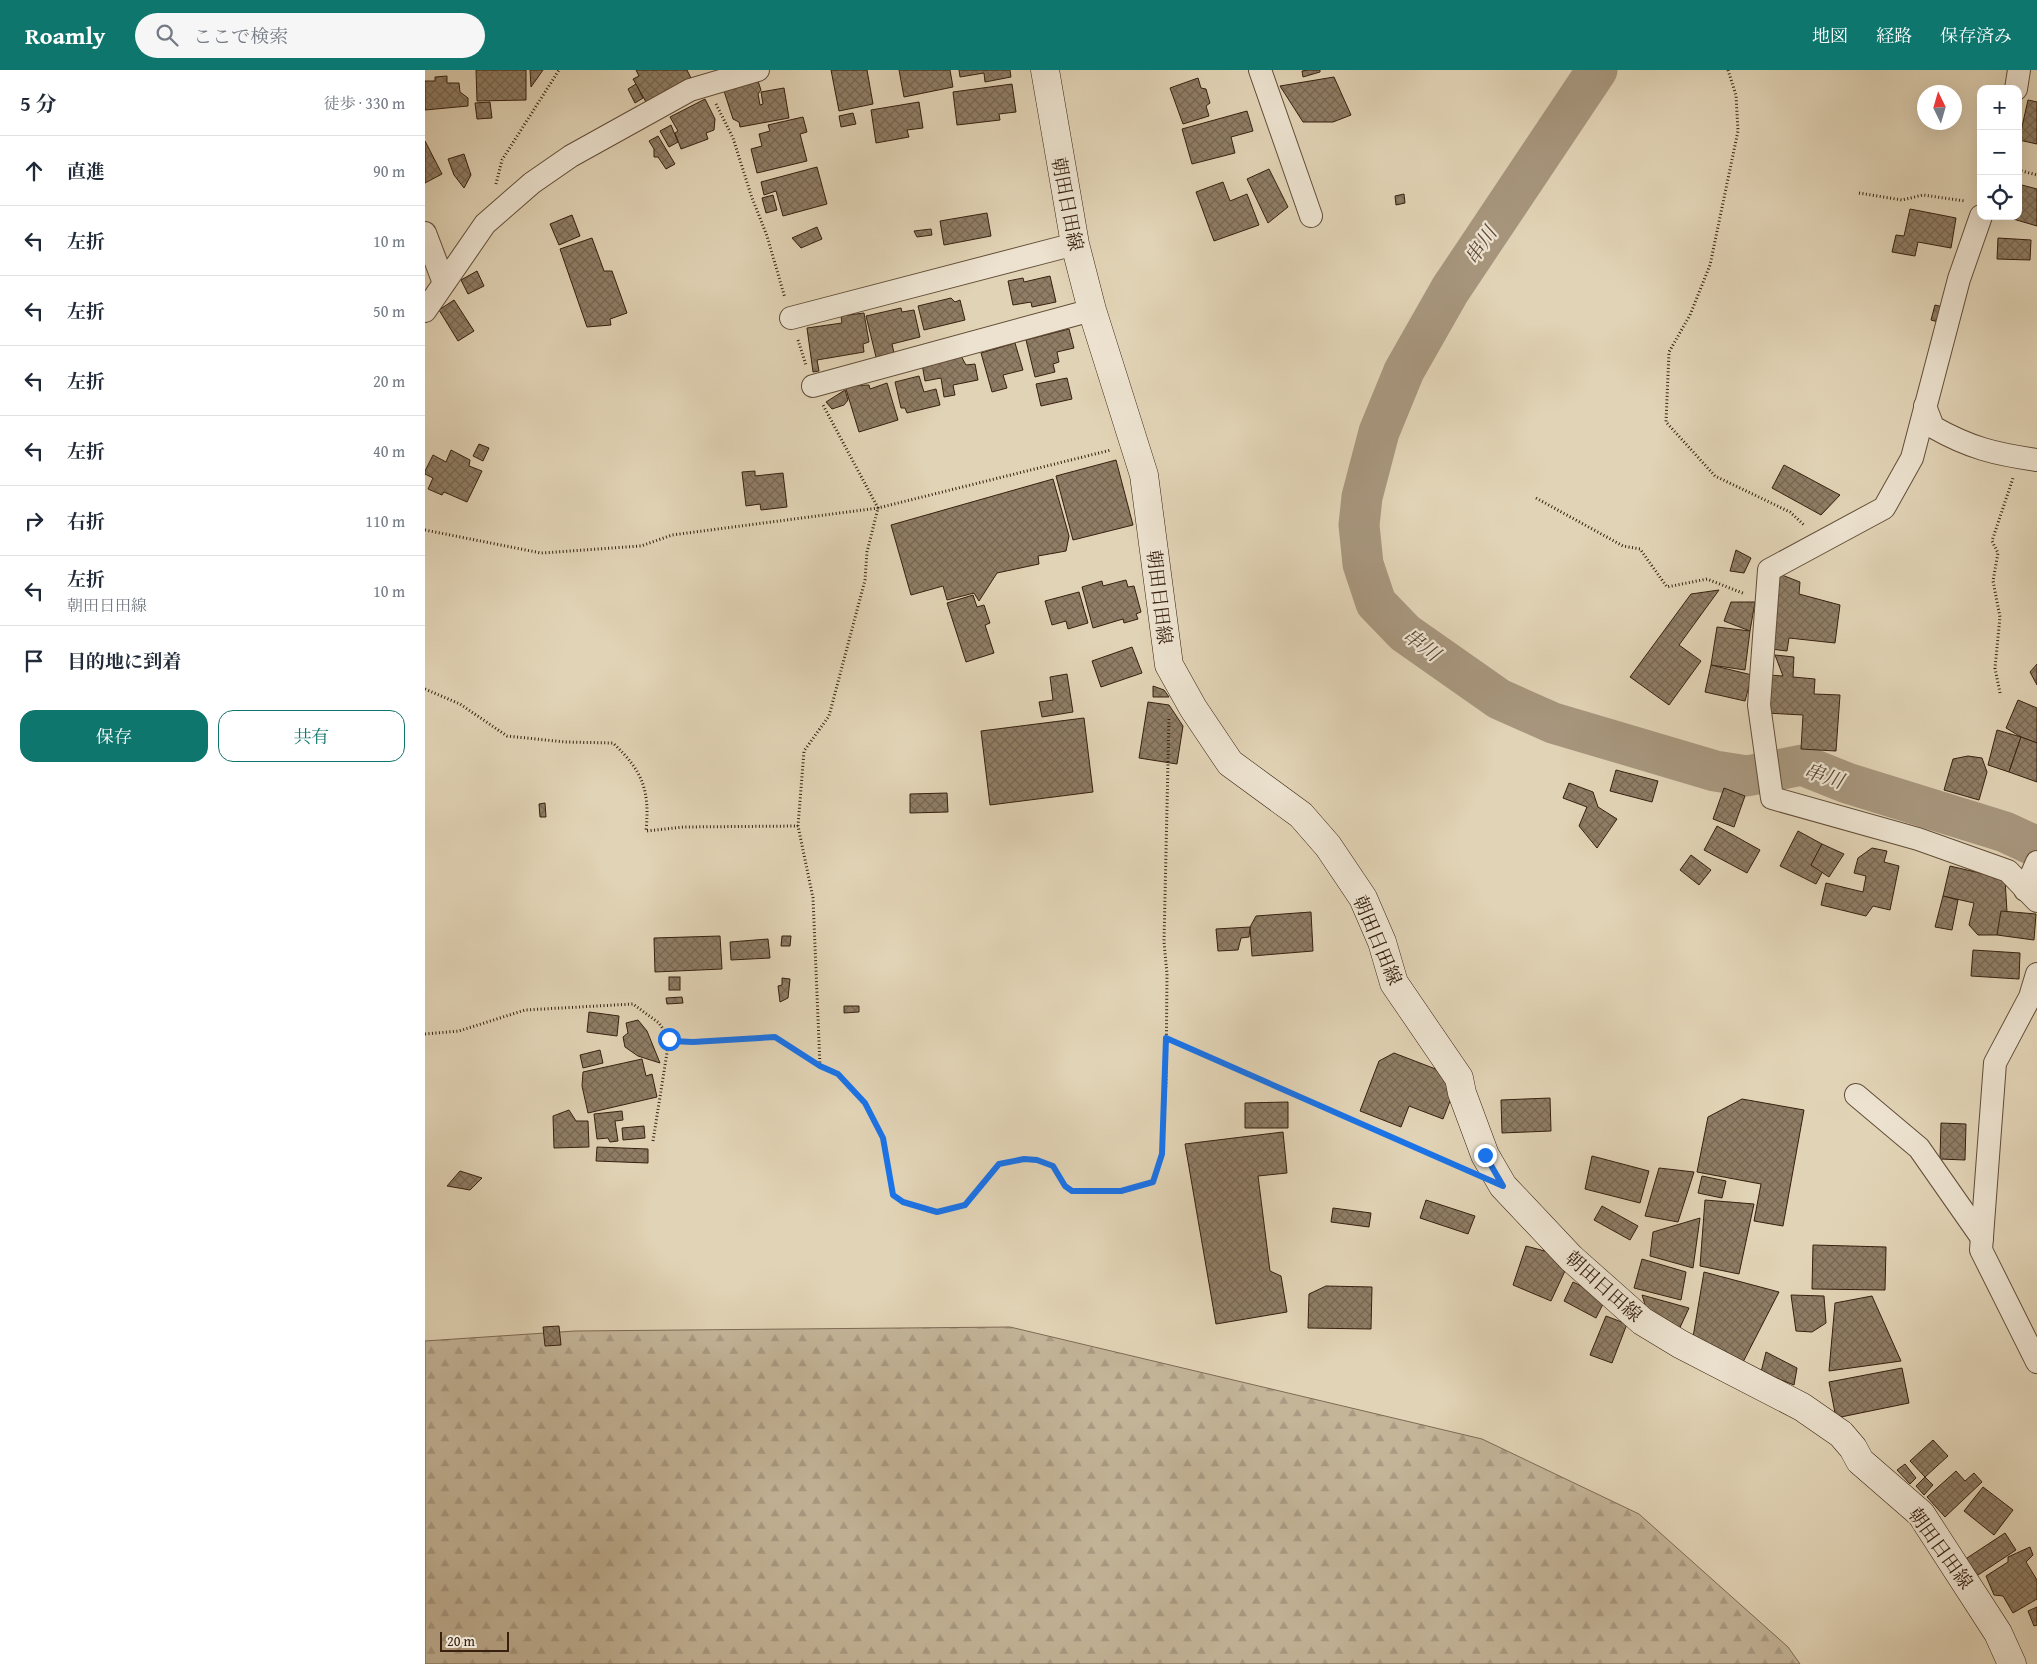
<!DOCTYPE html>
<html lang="ja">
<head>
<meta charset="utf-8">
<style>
	body { margin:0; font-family:"Gentium Book Plus","Noto Serif JP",serif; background:#f6f6f7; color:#1f2937 }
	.controls { position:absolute; right:15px; top:15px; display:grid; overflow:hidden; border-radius:10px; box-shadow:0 5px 20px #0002 }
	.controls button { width:45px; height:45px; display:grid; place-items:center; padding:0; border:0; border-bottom:1px solid #e0e1e3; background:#fff; color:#1f2937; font:25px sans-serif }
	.compass { position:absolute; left:1492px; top:15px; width:45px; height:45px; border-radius:50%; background:#fff; box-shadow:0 5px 20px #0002; rotate:355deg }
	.scale { position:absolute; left:15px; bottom:12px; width:69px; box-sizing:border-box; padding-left:5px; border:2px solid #37200f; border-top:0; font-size:14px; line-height:18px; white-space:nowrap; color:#37200f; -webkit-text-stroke:4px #ece2cf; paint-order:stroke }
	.stop { position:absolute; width:15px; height:15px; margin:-11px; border:4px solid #1a73e8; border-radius:50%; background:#fff }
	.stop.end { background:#1a73e8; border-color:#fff; box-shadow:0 1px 5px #0008 }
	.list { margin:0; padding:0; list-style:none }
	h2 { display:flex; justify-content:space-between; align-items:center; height:65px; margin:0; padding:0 20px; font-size:21px }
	h2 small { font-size:16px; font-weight:400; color:#747a83 }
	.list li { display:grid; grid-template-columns:32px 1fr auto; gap:15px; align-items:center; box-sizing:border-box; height:70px; padding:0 20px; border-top:1px solid #e0e1e3 }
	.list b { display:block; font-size:19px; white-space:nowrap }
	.list p { margin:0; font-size:16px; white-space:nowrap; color:#747a83 }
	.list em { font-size:16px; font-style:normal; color:#747a83 }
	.actions { display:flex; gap:10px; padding:15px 20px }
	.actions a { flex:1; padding:11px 0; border:1px solid #0f766e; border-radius:15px; text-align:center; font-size:18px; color:#0f766e }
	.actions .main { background:#0f766e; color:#fff }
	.icon { flex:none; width:28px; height:28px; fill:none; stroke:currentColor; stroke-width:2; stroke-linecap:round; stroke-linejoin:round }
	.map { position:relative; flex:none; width:1612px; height:1594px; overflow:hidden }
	header { display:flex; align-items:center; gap:30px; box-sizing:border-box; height:70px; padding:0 25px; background:#0f766e; color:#fff }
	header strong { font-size:24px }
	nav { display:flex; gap:28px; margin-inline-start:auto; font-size:18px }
	.search { width:350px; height:45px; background:#f6f6f7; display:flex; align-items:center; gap:12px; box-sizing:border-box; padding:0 18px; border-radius:28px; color:#747a83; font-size:19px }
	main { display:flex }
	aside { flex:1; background:#fff }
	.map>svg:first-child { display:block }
	.forest { fill:url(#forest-firs); stroke:#7e6a54 }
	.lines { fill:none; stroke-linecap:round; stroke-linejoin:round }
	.river { stroke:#a7967d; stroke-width:41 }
	.building { fill:url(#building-cross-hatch); stroke:#37200f }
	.street-casing { stroke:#624d38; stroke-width:24 }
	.secondary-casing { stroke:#37200f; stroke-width:29 }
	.path { stroke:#37200f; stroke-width:3; stroke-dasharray:1 2.5; stroke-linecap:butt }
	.street { stroke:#ece2cf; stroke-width:22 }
	.secondary { stroke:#ece2cf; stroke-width:28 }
	.route { stroke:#1a73e8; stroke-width:6 }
	.labels { text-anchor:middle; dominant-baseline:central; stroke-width:4.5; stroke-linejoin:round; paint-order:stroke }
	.street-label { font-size:19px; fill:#37200f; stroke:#ece2cf }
	.water-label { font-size:20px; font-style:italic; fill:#5e4936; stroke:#ece2cf }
</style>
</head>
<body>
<header>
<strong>Roamly</strong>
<div class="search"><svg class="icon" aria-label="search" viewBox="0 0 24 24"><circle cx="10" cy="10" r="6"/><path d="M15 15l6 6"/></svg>ここで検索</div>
<nav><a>地図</a><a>経路</a><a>保存済み</a></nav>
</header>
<main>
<aside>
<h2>5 分<small>徒歩 · 330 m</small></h2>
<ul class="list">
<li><svg class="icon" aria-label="ahead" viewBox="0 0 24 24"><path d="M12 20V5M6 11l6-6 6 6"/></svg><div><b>直進</b></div><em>90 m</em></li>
<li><svg class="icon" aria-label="left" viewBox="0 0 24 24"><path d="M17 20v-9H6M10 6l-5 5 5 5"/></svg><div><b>左折</b></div><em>10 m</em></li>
<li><svg class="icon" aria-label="left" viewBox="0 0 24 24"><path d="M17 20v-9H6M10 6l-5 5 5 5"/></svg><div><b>左折</b></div><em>50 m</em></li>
<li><svg class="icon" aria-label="left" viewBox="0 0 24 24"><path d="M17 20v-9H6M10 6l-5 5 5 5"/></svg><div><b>左折</b></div><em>20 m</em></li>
<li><svg class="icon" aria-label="left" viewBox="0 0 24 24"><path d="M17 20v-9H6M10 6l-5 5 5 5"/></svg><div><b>左折</b></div><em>40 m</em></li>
<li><svg class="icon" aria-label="right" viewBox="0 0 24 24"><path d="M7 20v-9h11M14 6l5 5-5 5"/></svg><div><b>右折</b></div><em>110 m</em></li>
<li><svg class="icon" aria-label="left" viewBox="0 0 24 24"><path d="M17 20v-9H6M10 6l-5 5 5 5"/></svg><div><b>左折</b><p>朝田日田線</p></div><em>10 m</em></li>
<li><svg class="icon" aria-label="arrive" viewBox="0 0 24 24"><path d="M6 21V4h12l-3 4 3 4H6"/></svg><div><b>目的地に到着</b></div></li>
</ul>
<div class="actions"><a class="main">保存</a><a>共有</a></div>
</aside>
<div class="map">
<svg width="1612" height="1594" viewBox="0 0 1612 1594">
	<defs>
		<pattern id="forest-firs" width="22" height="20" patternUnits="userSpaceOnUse" patternTransform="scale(1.25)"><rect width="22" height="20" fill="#c4b599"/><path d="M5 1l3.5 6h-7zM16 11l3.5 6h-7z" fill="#a99b83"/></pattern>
		<pattern id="building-cross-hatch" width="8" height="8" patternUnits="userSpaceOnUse" patternTransform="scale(1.25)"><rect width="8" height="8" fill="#8f7d65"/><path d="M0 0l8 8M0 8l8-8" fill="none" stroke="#766652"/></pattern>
	</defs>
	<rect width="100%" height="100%" fill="#e1d3b5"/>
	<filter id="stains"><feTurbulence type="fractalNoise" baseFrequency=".004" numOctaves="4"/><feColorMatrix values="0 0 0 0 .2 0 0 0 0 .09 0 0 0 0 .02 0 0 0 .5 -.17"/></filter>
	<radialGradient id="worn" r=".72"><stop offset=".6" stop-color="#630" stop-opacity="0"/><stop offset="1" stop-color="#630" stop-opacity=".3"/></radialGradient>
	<polygon class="forest" points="585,1257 1057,1369 1214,1444 1363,1577 1375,1594 0,1594 0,1271 150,1261"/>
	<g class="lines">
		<polyline class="river" points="1172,0 1025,220 979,301 954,362 937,427 934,455 938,494 951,533 980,563 1074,629 1128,653 1290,701 1322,706 1377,695 1422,713 1580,762 1612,777"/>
	</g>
	<g class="building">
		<polygon points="51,0 101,0 101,30 52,31"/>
		<polygon points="105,0 118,0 106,17"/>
		<polygon points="211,0 262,0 266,8 221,32 208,9 214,6"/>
		<polygon points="406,0 442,0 448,34 414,41"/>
		<polygon points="474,0 525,0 528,17 479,27"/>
		<polygon points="534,0 585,0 586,7 560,12 559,3 535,7"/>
		<polygon points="883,0 895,0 895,2 878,7 877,1"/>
		<polygon points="22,6 22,13 34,13 35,22 43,28 43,36 0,40 0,11 10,11 10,7"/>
		<polygon points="909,7 926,45 908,52 878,52 855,16"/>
		<polygon points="773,8 776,18 781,19 785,33 781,36 784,46 758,54 745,18"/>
		<polygon points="333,11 336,20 333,24 335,35 338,34 336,22 359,18 364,48 315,57 314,52 308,49 299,21"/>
		<polygon points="211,14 218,28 210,33 203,19"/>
		<polygon points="587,14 591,42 574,44 575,50 532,55 528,22"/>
		<polygon points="280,29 290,49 289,60 281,63 283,69 256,79 250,63 253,61 245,47"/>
		<polygon points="1603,30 1612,32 1612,74 1594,70"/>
		<polygon points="65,32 67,48 52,49 50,33"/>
		<polygon points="494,32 498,58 482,60 484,67 451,73 446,40"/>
		<polygon points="822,41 828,61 806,67 810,83 767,94 757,59"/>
		<polygon points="428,43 431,54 416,57 414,46"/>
		<polygon points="378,47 382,62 375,64 382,91 332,103 326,79 337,76 334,64 345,61 343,55"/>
		<polygon points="246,55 253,72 244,77 235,61"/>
		<polygon points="233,66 250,94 241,99 233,87 229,87 229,79 224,71"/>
		<polygon points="0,71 17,104 0,113"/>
		<polygon points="39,84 46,105 39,118 29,105 23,89"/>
		<polygon points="392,97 402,134 358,146 351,121 339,125 336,112"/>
		<polygon points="844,99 863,137 843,153 822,109"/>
		<polygon points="798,112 805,131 822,124 834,155 789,171 771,122"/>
		<polygon points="1593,114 1612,119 1612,156 1578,146 1593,146"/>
		<polygon points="979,124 980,133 971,135 970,126"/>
		<polygon points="348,125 352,140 341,143 337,128"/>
		<polygon points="1485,139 1531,148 1526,178 1493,172 1490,186 1467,182 1471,165 1479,166"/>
		<polygon points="562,143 566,166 519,175 515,151"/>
		<polygon points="147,145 155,166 134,175 125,154"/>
		<polygon points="392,157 397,169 376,178 367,168"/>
		<polygon points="506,159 507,165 492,167 489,161"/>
		<polygon points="167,168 179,201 187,201 202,243 185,249 186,255 162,257 135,179"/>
		<polygon points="1573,168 1606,170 1605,190 1572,189"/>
		<polygon points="52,201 59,216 43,224 36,210"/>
		<polygon points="625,206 631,232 607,237 606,232 588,235 583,211 598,208 599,212"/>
		<polygon points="526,228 530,232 535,230 540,250 499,260 493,236"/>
		<polygon points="29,230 49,261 33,271 14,240"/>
		<polygon points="1510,235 1518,237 1513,252 1506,250"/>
		<polygon points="476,238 477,242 489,240 495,267 467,274 469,283 451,287 441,246"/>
		<polygon points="439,243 444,272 438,274 439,282 392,290 394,301 388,302 382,258 417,253 416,246"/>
		<polygon points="644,259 649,278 632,282 634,292 628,294 630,302 610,307 601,270"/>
		<polygon points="590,273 598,300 578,305 582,318 567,322 556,283"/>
		<polygon points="536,286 541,295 550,294 553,310 528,315 530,325 519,327 516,308 500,311 497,294"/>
		<polygon points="494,306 499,322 511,319 515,335 482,343 480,338 476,338 470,312"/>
		<polygon points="642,308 647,329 616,336 611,314"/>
		<polygon points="462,313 473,350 434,362 420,316 444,315 445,319"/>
		<polygon points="420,320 423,330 419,335 407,339 401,332"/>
		<polygon points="54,374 64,378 58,391 48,386"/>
		<polygon points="26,380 45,390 44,396 57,401 42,432 19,422 17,425 3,419 8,408 0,404 0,401 8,385 21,392"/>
		<polygon points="691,390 708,455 648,470 631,406"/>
		<polygon points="1359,395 1415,425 1396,445 1347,418"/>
		<polygon points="330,401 330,406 358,403 362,437 336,440 335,434 321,436 317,402"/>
		<polygon points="628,409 644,466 641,481 613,486 614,494 572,503 554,531 549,523 522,530 518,516 486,525 466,455"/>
		<polygon points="1311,480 1326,488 1319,503 1305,501"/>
		<polygon points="1344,500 1375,512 1374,524 1415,535 1410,573 1364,568 1362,581 1338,578"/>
		<polygon points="701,510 703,517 709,516 716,542 711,544 713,549 699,553 698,549 668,558 657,517 677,511 678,516"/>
		<polygon points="1294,520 1254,575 1276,591 1244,635 1205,607 1266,524"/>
		<polygon points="654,522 663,553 643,559 641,551 627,555 620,531"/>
		<polygon points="548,525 552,537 559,535 565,553 560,555 569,583 541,592 522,533"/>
		<polygon points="1306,532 1330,532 1325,561 1299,551"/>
		<polygon points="1292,557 1325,561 1320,600 1286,595"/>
		<polygon points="707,577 717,603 676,617 667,591"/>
		<polygon points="1350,585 1369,587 1368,607 1390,609 1389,624 1415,625 1411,681 1376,679 1378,645 1341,643 1343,605 1358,606"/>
		<polygon points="1612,594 1612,615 1605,602"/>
		<polygon points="1286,595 1327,605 1320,631 1280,622"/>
		<polygon points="642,604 648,642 617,647 614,632 628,630 625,607"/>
		<polygon points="728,616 739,620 744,627 728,627"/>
		<polygon points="1593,630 1612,638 1612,673 1596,667 1581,658"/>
		<polygon points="723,632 744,635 758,656 752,694 714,688"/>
		<polygon points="659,648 668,722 565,735 556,661"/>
		<polygon points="1572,660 1596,667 1584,702 1563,695"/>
		<polygon points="1596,667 1612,673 1612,712 1584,702"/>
		<polygon points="1543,686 1557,688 1562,702 1554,730 1519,720 1528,689"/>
		<polygon points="1191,700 1233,711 1227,732 1185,721"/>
		<polygon points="1144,713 1168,722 1173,737 1192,749 1172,778 1154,756 1162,737 1138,728"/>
		<polygon points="1299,718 1320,726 1309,757 1288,749"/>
		<polygon points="522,723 523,742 485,743 485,724"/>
		<polygon points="120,733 121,747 115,747 114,734"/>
		<polygon points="1292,756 1335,780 1322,803 1279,780"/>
		<polygon points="1373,761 1397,774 1386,795 1398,801 1391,814 1355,796"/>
		<polygon points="1397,774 1419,784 1404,807 1386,795"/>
		<polygon points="1447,778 1462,781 1459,792 1474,796 1465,840 1448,836 1441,846 1396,835 1401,813 1438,822 1441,806 1429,803 1433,788"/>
		<polygon points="1266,785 1286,800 1274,815 1255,800"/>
		<polygon points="1525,796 1580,809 1582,842 1572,865 1553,865 1544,855 1549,833 1518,826"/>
		<polygon points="1518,826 1533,830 1527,860 1510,857"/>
		<polygon points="1576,841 1611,844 1609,870 1572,865"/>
		<polygon points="886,842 888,881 827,886 825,857 831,846"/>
		<polygon points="825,857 824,867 816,868 813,880 793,881 791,859"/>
		<polygon points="295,866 297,899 230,902 229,868"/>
		<polygon points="357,866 366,866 365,876 356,876"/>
		<polygon points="343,869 345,888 306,890 305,872"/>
		<polygon points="1548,880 1595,883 1594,909 1546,906"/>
		<rect x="244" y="907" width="11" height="13"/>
		<polygon points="357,908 365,909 363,928 355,932 353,916 357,915"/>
		<polygon points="257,927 258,933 242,934 241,928"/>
		<polygon points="419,936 434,936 434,942 419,943"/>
		<polygon points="164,942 194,946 192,966 162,962"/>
		<polygon points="213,950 222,961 235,993 213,986 200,977 198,967 203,963 201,953"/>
		<polygon points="175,980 178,993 158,998 155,985"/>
		<polygon points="969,983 1034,1008 1018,1049 984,1036 976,1057 935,1041 954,991"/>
		<polygon points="217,989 221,1006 227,1004 232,1027 163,1043 157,1016 158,1002"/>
		<polygon points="1125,1028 1126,1061 1077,1063 1076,1030"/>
		<polygon points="1317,1029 1379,1040 1358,1156 1329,1151 1336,1114 1272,1102 1283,1047"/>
		<polygon points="863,1032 863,1058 820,1058 820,1033"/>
		<polygon points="144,1040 151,1051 163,1051 164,1077 129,1078 128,1046"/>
		<polygon points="197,1041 198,1050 190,1051 193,1071 185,1072 183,1068 172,1069 169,1044"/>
		<polygon points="1516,1053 1541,1054 1540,1090 1515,1089"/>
		<polygon points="219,1056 220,1068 198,1070 197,1058"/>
		<polygon points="858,1062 862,1103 833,1106 845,1201 856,1206 862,1242 791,1254 760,1074"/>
		<polygon points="172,1077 223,1079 223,1093 171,1091"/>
		<polygon points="1167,1086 1224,1101 1215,1133 1160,1119"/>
		<polygon points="1234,1098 1269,1102 1253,1152 1220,1146"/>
		<polygon points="35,1101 57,1108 45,1120 22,1116"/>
		<polygon points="1277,1106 1301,1111 1297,1128 1273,1123"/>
		<polygon points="1001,1130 1050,1146 1043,1164 995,1148"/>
		<polygon points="1280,1130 1329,1134 1314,1204 1275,1196"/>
		<polygon points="1177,1136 1213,1156 1205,1170 1169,1150"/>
		<polygon points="908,1138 946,1143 944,1157 906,1152"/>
		<polygon points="1275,1148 1268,1198 1225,1186 1228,1162"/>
		<polygon points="1388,1175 1461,1177 1460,1220 1387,1219"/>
		<polygon points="1101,1176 1146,1188 1126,1231 1088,1215"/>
		<polygon points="1217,1189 1261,1202 1256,1230 1209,1218"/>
		<polygon points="1279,1202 1354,1222 1316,1296 1268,1267"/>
		<polygon points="1148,1212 1181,1228 1171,1248 1139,1231"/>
		<polygon points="901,1216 947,1217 946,1259 883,1258 884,1224"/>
		<polygon points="1217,1225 1264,1238 1252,1264 1223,1244"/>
		<polygon points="1366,1225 1399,1226 1401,1253 1387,1262 1371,1261"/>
		<polygon points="1447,1226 1476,1291 1404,1301 1410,1233"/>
		<polygon points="1181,1246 1202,1254 1187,1293 1165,1285"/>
		<polygon points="134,1256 136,1275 120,1276 118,1257"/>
		<polygon points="1341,1282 1372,1298 1369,1315 1336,1302"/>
		<polygon points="1477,1298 1484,1333 1411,1348 1404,1312"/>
		<polygon points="1508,1370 1523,1386 1500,1407 1485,1391"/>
		<polygon points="1480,1394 1491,1408 1485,1414 1472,1400"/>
		<polygon points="1531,1401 1540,1411 1549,1403 1557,1412 1520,1447 1502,1427"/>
		<polygon points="1500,1407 1508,1415 1499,1425 1491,1416"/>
		<polygon points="1558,1417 1588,1440 1569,1465 1539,1441"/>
		<polygon points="1580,1463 1591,1480 1550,1507 1539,1490"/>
		<polygon points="1605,1477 1608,1485 1601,1492 1612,1510 1612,1529 1588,1543 1578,1526 1569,1525 1561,1506 1583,1492 1583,1487"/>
		<polygon points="1612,1537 1612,1555 1609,1556 1603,1541"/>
	</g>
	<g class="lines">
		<defs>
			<g id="street">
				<polyline points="835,0 886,146"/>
				<polyline points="1591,19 1594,0"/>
				<polyline points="1556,146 1534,209 1487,388 1459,438 1344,500 1334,635 1347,728 1493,769 1583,801 1612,831"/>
				<polyline points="0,163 19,213"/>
				<polyline points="0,241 60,154 107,113 146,86 265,20 333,0"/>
				<polyline points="366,248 650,174"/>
				<polyline points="388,316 667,240"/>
				<path d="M1500,336l8,21c37,21 62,27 104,33"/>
				<polyline points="1600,820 1612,792"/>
				<polyline points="1612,904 1605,927 1570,993 1556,1180 1612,1292"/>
				<polyline points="1431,1025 1494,1078 1557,1168"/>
			</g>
			<polyline id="secondary" points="620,0 650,174 667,240 719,405 744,595 768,638 805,693 876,745 903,776 938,828 957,872 969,913 1034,1008 1037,1023 1060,1085 1078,1116 1146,1188 1217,1251 1255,1274 1377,1337 1416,1364 1428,1378 1435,1391 1496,1444 1573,1563 1587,1594"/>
		</defs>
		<use href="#street" class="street-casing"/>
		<use href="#secondary" class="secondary-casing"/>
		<g class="path">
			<polyline points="1303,0 1311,25 1313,61 1285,195 1265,245 1244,282 1241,352 1290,406 1365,442 1379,455"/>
			<polyline points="291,34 308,68 326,125 342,166 360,228"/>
			<polyline points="1593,100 1612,105"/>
			<polyline points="71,114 77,90 134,0"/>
			<polyline points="1434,123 1477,130 1498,125 1540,131"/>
			<polyline points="373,270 381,295"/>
			<polyline points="1111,428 1198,476 1215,479 1242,517 1282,509 1320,524"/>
			<polyline points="0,460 116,483 216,476 247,465 453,438 686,380"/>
			<path d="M0,619l35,15 47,32 58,6 48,1c30,28 37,48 33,88l38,-4 114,-1"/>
			<polyline points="1575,623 1570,598 1575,547 1568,511 1573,483 1567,471 1588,408"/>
			<polyline points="0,964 34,961 100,940 208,934 234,953 246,971 268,973 350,967 395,996 413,1004 440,1033 458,1068 468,1125 477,1132 512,1142 540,1135 574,1094 599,1089 612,1090 628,1096 640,1116 647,1121 696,1121 728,1113 737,1084 741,1013 742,904 739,872 744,647"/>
			<polyline points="741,968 1039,1098"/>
			<polyline points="395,996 388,828 373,756 379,681 404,646 440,510 442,482 453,438 398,335"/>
			<polyline points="228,1071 244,970"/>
		</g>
		<use href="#street" class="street"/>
		<use href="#secondary" class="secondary"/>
	</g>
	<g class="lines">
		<polyline class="route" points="244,969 246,971 268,972 350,967 395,996 413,1004 440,1033 458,1068 468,1125 478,1132 512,1142 540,1135 574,1094 599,1089 612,1090 628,1096 640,1116 647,1121 696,1121 728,1112 737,1084 741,968 1078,1116 1060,1085"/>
	</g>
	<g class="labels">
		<g class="street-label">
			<text transform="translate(643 134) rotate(79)">朝田日田線</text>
			<text transform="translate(735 527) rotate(83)">朝田日田線</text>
			<text transform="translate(953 870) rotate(67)">朝田日田線</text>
			<text transform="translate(1179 1216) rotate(42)">朝田日田線</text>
			<text transform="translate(1516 1478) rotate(54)">朝田日田線</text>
		</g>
		<g class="water-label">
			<text transform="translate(1055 175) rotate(-56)">串川</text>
			<text transform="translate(997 574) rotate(37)">串川</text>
			<text transform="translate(1399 705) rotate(18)">串川</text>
		</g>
	</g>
	<rect width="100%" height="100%" filter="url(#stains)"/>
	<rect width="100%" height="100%" fill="url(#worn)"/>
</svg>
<div class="controls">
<button>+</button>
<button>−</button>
<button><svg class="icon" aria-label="locate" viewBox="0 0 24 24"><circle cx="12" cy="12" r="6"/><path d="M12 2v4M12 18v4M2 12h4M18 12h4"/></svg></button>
</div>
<svg class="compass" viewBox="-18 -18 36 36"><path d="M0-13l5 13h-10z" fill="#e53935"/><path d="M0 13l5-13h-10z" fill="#747a83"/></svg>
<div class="scale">20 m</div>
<div class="stop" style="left:244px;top:969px"></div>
<div class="stop end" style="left:1060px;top:1085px"></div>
</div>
</main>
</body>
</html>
